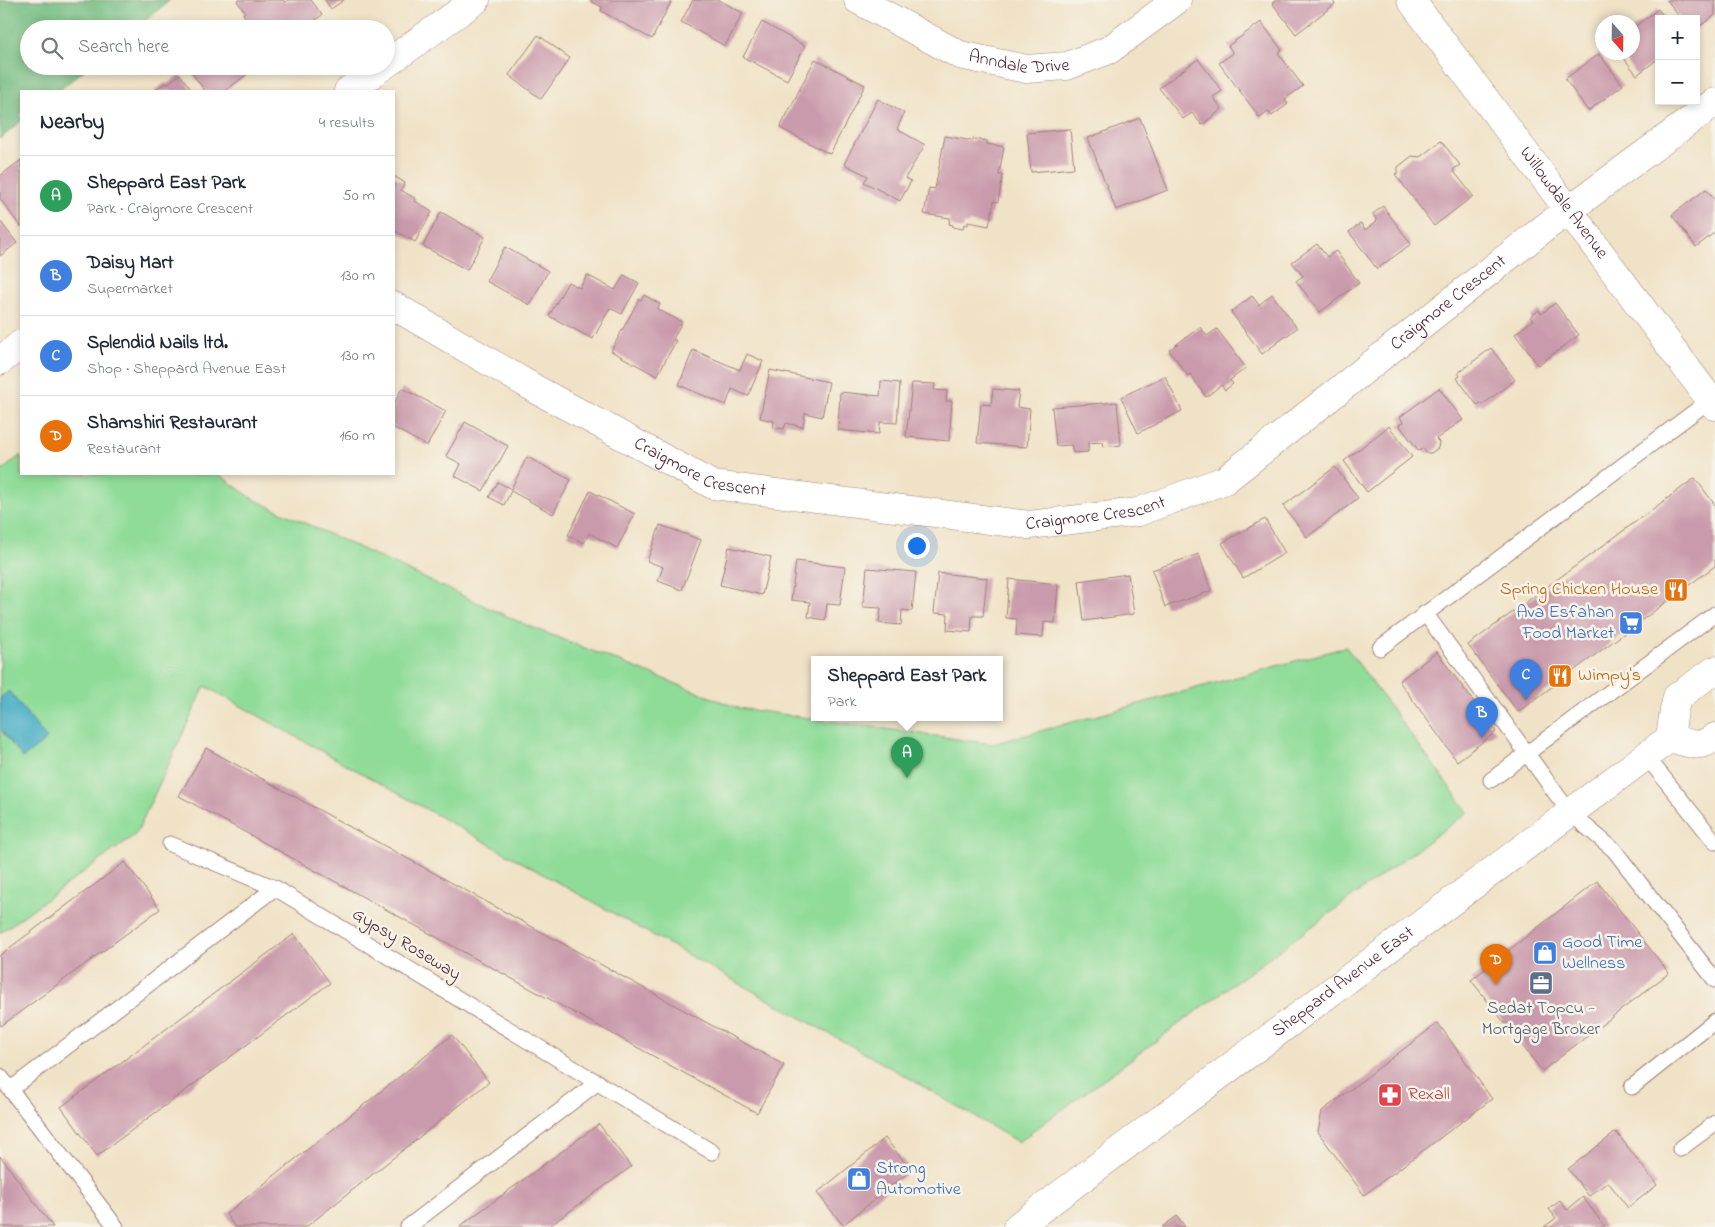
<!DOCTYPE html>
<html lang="en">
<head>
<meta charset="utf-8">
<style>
	body { margin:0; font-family:"Indie Flower",sans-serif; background:#f6f6f7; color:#1f2937 }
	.controls { position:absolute; right:15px; top:15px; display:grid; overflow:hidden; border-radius:0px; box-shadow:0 2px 8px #0003 }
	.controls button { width:45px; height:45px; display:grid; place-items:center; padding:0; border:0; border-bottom:1px solid #e0e1e3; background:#fff; color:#1f2937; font:25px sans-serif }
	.compass { position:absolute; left:1595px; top:15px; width:45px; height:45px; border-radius:50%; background:#fff; box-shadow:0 2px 8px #0003; rotate:160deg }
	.you { position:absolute; left:916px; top:545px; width:18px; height:18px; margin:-12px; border:4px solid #fff; border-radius:50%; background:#1a73e8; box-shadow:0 0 0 8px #1a73e833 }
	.badge { display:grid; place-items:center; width:32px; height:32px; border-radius:50%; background:#0b8043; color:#fff; font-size:16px; font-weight:700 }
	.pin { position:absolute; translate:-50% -41px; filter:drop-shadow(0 1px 2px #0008) }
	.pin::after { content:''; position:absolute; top:26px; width:18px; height:15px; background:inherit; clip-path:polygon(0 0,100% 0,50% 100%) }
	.popup { position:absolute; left:811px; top:656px; width:192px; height:65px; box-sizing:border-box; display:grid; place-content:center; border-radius:0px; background:#fff; filter:drop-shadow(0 1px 4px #0005); font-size:16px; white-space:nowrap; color:#747a83 }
	.popup b { font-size:19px; color:#1f2937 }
	.popup::after { content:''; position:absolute; left:50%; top:100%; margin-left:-10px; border:10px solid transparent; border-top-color:#fff }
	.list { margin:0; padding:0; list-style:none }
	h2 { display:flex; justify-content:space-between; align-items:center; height:65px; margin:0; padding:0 20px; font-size:21px }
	h2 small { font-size:16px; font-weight:400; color:#747a83 }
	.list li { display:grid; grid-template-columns:32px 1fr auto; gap:15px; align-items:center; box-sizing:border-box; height:80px; padding:0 20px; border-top:1px solid #e0e1e3 }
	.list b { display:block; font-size:19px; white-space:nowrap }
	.list p { margin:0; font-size:16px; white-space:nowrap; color:#747a83 }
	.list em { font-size:16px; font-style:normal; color:#747a83 }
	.icon { flex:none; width:28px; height:28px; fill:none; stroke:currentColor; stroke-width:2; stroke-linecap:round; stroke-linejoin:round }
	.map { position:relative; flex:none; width:1715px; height:1227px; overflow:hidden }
	.search { position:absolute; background:#fff; box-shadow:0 2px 8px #0003; left:20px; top:20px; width:375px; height:55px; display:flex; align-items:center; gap:12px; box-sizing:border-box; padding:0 18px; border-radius:28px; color:#747a83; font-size:19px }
	.panel { position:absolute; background:#fff; box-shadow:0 2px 8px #0003; left:20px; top:90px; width:375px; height:385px; border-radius:0px }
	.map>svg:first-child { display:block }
	.green { fill:#8fdc99; stroke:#6c7e62 }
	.forest { fill:#73bc81; stroke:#5e6e56 }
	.water { fill:#45adc5; stroke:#486678 }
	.building { fill:#c99aab }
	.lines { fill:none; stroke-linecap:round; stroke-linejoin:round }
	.service-casing { stroke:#9d8078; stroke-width:17 }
	.minor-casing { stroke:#9d8078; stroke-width:29 }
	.secondary-casing { stroke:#9d8078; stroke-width:29 }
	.service { stroke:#fff; stroke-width:15 }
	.minor { stroke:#fff; stroke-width:28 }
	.secondary { stroke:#fff; stroke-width:28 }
	.labels { text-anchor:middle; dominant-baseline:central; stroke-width:5; stroke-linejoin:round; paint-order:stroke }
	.street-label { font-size:18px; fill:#4a1f2b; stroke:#f7f3e8 }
	.food-label { font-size:18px; fill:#c56008; stroke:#f7f3e8; text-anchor:end }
	.shop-label { font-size:18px; fill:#366cbe; stroke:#f7f3e8; text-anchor:start }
	.service-label { font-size:18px; fill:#4e5e75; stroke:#f7f3e8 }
	.health-label { font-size:18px; fill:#be3a42; stroke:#f7f3e8; text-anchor:start }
</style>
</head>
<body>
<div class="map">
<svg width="1715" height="1227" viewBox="0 0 1715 1227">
	<rect width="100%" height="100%" fill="#f7f3e8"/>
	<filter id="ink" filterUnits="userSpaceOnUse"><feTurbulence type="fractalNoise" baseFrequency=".02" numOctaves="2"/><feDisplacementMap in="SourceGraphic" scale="10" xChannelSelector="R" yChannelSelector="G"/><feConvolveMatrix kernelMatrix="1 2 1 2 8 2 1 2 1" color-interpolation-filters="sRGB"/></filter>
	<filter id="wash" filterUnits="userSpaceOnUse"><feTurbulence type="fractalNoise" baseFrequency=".0096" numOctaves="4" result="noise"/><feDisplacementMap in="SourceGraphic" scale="20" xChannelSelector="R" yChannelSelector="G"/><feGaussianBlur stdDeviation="1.12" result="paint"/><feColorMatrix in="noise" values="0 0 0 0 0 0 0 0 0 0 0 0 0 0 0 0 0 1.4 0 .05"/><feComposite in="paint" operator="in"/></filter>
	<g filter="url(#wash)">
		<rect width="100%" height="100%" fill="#f0e2c6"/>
		<polygon class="green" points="21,455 21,474 218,474 253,499 526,625 738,708 993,744 1346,647 1468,812 1018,1142 900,1073 205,686 136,834 0,933 0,472"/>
		<polygon class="forest" points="0,0 170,0 135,29 29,29 29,66 89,66 58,91 21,91 21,121 0,139"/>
		<polygon class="water" points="9,691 47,739 23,758 0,729 0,698"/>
		<g id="blocks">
			<g class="building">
				<polygon points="239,0 283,0 285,2 288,0 311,0 322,15 303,29 254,29 243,14 245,12 237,1"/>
				<polygon points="325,0 344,0 331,9"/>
				<polygon points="589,0 672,0 652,39 601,11 602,7"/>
				<polygon points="693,0 719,0 743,13 725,46 681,22"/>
				<polygon points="1276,0 1332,0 1335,4 1296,34 1272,3"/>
				<polygon points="1667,0 1715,0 1715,15 1696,29 1696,19 1681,19"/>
				<polygon points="1658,9 1666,19 1659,19 1659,58 1637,75 1619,52 1632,52 1632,29"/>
				<polygon points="762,22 805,46 787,80 743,57"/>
				<polygon points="1261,22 1282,50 1278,53 1303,86 1285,99 1288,104 1272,116 1268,112 1260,118 1219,63 1232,54 1233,53 1228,46"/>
				<polygon points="538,35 570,58 541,99 509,75"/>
				<polygon points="1599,54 1623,85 1588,111 1565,79"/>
				<polygon points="815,59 865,85 830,154 780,128"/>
				<polygon points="1198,59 1222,91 1213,97 1222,109 1202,125 1192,113 1183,119 1159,88"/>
				<polygon points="187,66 250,66 253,70 225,91 205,91"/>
				<polygon points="180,74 192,91 154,91 165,83 167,84"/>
				<polygon points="878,99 904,113 897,129 925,145 905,178 911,181 900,201 864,182 868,176 844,164"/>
				<polygon points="1140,118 1168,190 1116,210 1088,138"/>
				<polygon points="1070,129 1074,168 1031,172 1027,133"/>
				<polygon points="945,136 973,141 973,139 987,141 987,144 1004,147 999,175 1003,175 998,202 994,201 989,226 968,222 968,225 964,224 963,229 953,227 953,225 949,224 950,218 924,214 929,188 935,189"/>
				<polygon points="1441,141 1460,165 1453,170 1473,196 1434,226 1395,174 1398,173 1398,167 1412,156 1420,157"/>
				<polygon points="21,160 21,227 0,199 0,176"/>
				<polygon points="394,176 405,183 401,190 416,199 415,201 432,212 415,242 394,230"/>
				<polygon points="1706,189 1715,200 1715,232 1696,247 1672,215"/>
				<polygon points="1383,206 1411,244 1377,269 1349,232 1361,223 1365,230 1377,221 1373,214"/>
				<polygon points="441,212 485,237 467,270 423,246"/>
				<polygon points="0,221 17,243 0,256"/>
				<polygon points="1317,244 1327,257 1336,251 1359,283 1320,312 1296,281 1303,276 1292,262"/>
				<polygon points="505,247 548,271 530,305 486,281"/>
				<polygon points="587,275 615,290 624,275 639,283 622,314 610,308 593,339 549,316 568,282 580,288"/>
				<polygon points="1272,294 1297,328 1262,354 1231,312 1252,296 1259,305"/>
				<polygon points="644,295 660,304 657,309 682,322 673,339 676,341 657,376 611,351 639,299 641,300"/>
				<polygon points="1555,303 1579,335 1538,365 1515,334 1533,320 1530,317 1539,310 1541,314"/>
				<polygon points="1200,327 1207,336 1217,329 1246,368 1230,380 1233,384 1225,390 1221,385 1206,397 1190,374 1188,376 1169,350"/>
				<polygon points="1491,348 1515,380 1482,405 1480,403 1477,405 1457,378 1460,376 1458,373"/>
				<polygon points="693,350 740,370 747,354 763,361 748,396 732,389 726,405 679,385"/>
				<polygon points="770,370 829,382 822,417 805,413 803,427 786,423 784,429 773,427 774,421 760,418"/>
				<polygon points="1165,376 1182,411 1138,433 1121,397"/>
				<polygon points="881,381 900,383 897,423 880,422 879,434 838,430 840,392 880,396"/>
				<polygon points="912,383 935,384 934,390 947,391 946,401 952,401 949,441 906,437"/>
				<polygon points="402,388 446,411 427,446 394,428 394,404"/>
				<polygon points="1439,388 1463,420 1436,439 1439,442 1438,448 1431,453 1426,453 1423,448 1419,451 1399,425 1403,422 1400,417"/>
				<polygon points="993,389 1019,391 1017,407 1030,409 1027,447 977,443 981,404 991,405"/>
				<polygon points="1117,402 1121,445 1103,447 1102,442 1088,443 1088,452 1073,453 1071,445 1056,446 1052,407"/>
				<polygon points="465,422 508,446 483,491 455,476 461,464 446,456"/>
				<polygon points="1389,426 1412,457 1367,492 1344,461"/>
				<polygon points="527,457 571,480 553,514 511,491 504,505 489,497 498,482 511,489"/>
				<polygon points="1335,467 1358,498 1307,537 1283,506"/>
				<polygon points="1695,478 1715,505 1715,566 1518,712 1468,645"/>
				<polygon points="590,491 635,514 617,548 589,533 584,543 568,535"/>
				<polygon points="1265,519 1285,553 1243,578 1222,543"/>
				<polygon points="660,525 701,540 682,590 658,581 663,567 647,561"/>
				<polygon points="729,547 771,557 762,595 720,585"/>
				<polygon points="1199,554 1211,591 1165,607 1152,570"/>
				<polygon points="796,561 845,567 840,605 827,604 825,620 808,617 810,602 791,600"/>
				<polygon points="867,568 916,572 912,611 902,610 901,625 879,623 881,608 863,607"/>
				<polygon points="938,573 987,578 983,616 972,616 971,632 947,630 948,614 934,613"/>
				<polygon points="1128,574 1134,614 1084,621 1079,581"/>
				<polygon points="1009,579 1058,584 1055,623 1044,622 1043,637 1016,635 1017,619 1006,618"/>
				<polygon points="1437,652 1496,732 1457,761 1399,681"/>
				<polygon points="206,748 784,1065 757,1113 179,796"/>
				<polygon points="125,862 160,909 1,1026 0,1025 0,955"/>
				<polygon points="1597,881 1669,973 1542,1071 1471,980"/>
				<polygon points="294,934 330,983 97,1156 61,1107"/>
				<polygon points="1438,1023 1492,1099 1364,1195 1318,1132 1322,1111"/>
				<polygon points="452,1035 489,1082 306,1227 235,1227 226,1214"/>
				<polygon points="599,1124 631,1167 548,1227 459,1227"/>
				<polygon points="1616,1132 1657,1185 1628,1208 1608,1182 1589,1196 1568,1169"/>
				<polygon points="885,1138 911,1170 843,1225 817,1193"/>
				<polygon points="0,1156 53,1227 0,1227"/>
				<polygon points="1583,1197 1605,1227 1544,1227 1556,1218 1549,1209 1560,1201 1567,1210"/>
				<polygon points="1177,1216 1185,1227 1162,1227"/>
			</g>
		</g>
	</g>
	<g filter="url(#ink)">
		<use href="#blocks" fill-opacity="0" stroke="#9d8078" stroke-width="1"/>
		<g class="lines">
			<defs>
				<g id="service">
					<polyline points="1425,613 1570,813 1614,850 1715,980"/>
					<polyline points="1380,648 1710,400"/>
					<polyline points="1646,756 1715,842"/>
					<polyline points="1491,780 1715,614"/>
					<polyline points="170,844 275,888"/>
					<polyline points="0,1076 116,1227"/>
					<polyline points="1632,1087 1715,1021"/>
					<polyline points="11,1089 275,888 712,1152"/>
					<polyline points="1680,1149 1715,1123"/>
					<polyline points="408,1227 598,1082"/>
				</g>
				<g id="minor">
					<path id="s1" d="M858,0l102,55 66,14 41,-3 42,-16 68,-50"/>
					<path id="s2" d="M1411,0l304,406"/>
					<polyline points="386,64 476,0"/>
					<polyline points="348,91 383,66"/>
					<path id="s3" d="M394,306l145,85 174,94 316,40 109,-13 87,-32 318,-251 172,-127"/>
					<polyline points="0,361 21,344"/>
				</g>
				<g id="secondary">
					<path d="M1670,738c19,5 27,12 45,-1"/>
					<path id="s4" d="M1017,1227l653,-489 4,-28 3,-13 38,-27"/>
				</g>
			</defs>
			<use href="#service" class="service-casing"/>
			<use href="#minor" class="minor-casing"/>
			<use href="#secondary" class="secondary-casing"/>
			<use href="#service" class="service"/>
			<use href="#minor" class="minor"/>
			<use href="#secondary" class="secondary"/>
		</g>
	</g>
	<defs>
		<symbol id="restaurant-square" viewBox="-11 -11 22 22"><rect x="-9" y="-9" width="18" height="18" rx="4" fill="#e8710a" stroke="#f7f3e8"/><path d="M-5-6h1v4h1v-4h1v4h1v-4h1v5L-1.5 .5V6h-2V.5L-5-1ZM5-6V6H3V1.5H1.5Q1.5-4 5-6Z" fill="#fff"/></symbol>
		<symbol id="supermarket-square" viewBox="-11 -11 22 22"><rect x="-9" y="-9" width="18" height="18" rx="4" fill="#3f7fe0" stroke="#f7f3e8"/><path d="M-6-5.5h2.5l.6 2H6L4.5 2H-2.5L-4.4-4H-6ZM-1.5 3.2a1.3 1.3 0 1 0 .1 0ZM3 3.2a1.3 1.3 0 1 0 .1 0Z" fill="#fff"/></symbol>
		<symbol id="shop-square" viewBox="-11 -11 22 22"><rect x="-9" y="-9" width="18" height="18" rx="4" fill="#3f7fe0" stroke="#f7f3e8"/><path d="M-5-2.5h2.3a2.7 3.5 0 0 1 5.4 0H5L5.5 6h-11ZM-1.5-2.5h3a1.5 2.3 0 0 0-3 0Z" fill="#fff"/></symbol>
		<symbol id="office-square" viewBox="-11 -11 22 22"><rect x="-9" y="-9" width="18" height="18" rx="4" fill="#5c6f8a" stroke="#f7f3e8"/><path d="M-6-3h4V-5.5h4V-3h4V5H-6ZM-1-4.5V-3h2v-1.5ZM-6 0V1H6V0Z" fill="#fff"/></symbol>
		<symbol id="pharmacy-square" viewBox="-11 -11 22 22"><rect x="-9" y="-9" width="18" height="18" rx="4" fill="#e0444e" stroke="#f7f3e8"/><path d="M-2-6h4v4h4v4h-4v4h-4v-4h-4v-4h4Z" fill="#fff"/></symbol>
	</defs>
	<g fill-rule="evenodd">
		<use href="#restaurant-square" x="1662" y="576" width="28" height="28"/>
		<use href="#supermarket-square" x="1617" y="609" width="28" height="28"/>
		<use href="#restaurant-square" x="1546" y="662" width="28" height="28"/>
		<use href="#shop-square" x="1531" y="939" width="28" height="28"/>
		<use href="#office-square" x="1527" y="969" width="28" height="28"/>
		<use href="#pharmacy-square" x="1376" y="1081" width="28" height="28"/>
		<use href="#shop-square" x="845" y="1165" width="28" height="28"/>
	</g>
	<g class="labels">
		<g class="street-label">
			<text stroke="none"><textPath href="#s1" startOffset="176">Anndale Drive</textPath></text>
			<text stroke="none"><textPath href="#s2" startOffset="254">Willowdale Avenue</textPath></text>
			<text stroke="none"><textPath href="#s3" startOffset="1172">Craigmore Crescent</textPath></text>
			<text stroke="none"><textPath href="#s3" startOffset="348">Craigmore Crescent</textPath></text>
			<text stroke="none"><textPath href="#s3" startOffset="752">Craigmore Crescent</textPath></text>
			<text transform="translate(406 945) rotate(31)">Gypsy Roseway</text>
			<text stroke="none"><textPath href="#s4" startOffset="408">Sheppard Avenue East</textPath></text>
		</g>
		<g class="food-label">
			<text x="1658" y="590">Spring Chicken House</text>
			<text x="1578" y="676" text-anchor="start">Wimpy's</text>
		</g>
		<g class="shop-label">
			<text x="1614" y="613" text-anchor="end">Ava Esfahan<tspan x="1614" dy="21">Food Market</tspan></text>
			<text x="1562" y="943">Good Time<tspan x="1562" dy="21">Wellness</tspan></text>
			<text x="876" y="1169">Strong<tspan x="876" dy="21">Automotive</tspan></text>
		</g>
		<g class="service-label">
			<text x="1541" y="1009">Sedat Topcu -<tspan x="1541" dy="21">Mortgage Broker</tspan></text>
		</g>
		<g class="health-label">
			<text x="1408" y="1095">Rexall</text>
		</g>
	</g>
</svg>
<div class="controls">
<button>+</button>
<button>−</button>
</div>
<svg class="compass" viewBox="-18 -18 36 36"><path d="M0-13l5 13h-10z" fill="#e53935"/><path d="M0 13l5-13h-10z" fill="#747a83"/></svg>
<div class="you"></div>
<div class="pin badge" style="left:907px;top:778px;background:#2e9e5b">A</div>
<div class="popup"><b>Sheppard East Park</b>Park</div>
<div class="pin badge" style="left:1482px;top:738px;background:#3f7fe0">B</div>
<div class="pin badge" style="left:1526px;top:700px;background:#3f7fe0">C</div>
<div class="pin badge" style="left:1496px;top:985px;background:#e8710a">D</div>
<div class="search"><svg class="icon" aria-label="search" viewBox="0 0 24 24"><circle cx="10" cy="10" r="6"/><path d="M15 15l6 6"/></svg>Search here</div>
<section class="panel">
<h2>Nearby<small>4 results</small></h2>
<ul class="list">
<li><span class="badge" style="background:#2e9e5b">A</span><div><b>Sheppard East Park</b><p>Park · Craigmore Crescent</p></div><em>50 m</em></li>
<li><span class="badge" style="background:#3f7fe0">B</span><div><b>Daisy Mart</b><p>Supermarket</p></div><em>130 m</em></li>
<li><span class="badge" style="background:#3f7fe0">C</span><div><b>Splendid Nails ltd.</b><p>Shop · Sheppard Avenue East</p></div><em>130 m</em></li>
<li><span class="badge" style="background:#e8710a">D</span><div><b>Shamshiri Restaurant</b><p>Restaurant</p></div><em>160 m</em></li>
</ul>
</section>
</div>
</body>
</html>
